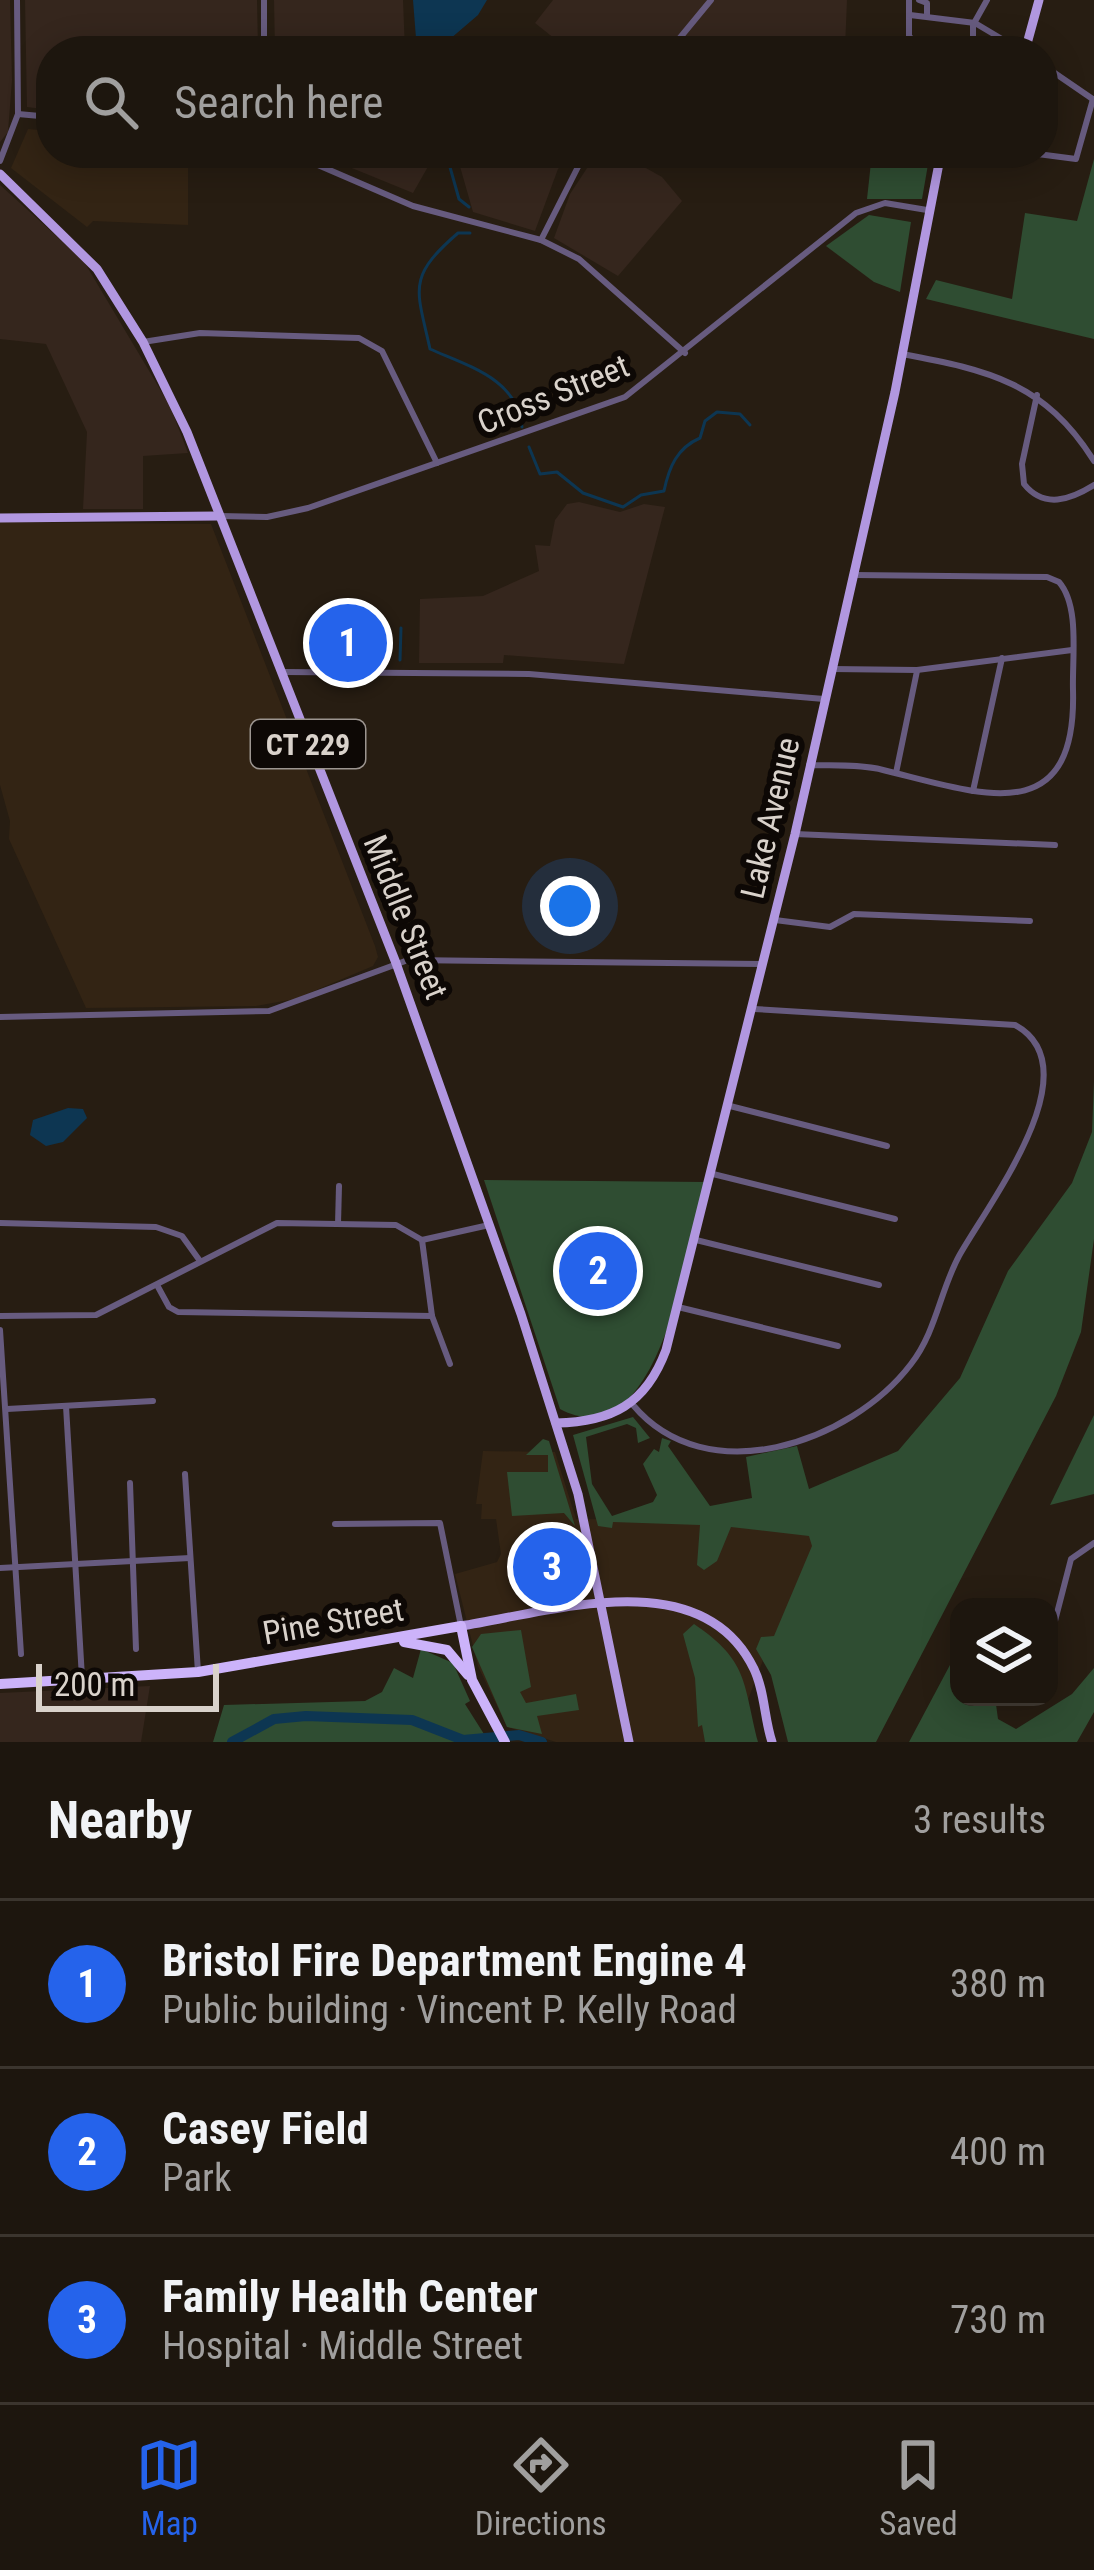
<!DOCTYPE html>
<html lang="en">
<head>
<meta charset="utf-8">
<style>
	body { margin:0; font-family:"Roboto Condensed",sans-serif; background:#251f17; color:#f1f3f6 }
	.controls { position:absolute; right:36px; bottom:36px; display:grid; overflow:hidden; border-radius:24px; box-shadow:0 6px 30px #0003 }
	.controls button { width:108px; height:108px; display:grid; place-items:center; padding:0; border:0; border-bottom:3px solid #3b352e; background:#1d160e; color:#f1f3f6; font:60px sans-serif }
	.scale { position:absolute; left:36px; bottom:30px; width:183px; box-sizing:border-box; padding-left:12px; border:6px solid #d9d2cb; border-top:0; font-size:33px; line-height:42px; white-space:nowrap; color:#d9d2cb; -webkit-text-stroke:9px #0d0805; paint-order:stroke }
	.you { position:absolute; left:570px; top:906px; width:42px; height:42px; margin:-30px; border:9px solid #fff; border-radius:50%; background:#1a73e8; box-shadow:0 0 0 18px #1a73e833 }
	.badge { display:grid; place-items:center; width:78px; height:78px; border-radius:50%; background:#2563eb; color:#fff; font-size:39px; font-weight:700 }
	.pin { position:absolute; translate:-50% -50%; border:6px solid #fff; box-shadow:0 3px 12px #0006 }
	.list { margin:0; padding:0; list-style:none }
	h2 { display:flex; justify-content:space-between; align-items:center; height:156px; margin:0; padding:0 48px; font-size:51px }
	h2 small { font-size:39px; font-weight:400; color:#a09f9e }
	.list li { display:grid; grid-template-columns:78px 1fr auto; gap:36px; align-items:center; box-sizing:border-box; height:168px; padding:0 48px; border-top:3px solid #3b352e }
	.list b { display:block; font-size:45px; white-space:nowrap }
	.list p { margin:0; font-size:39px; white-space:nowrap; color:#a09f9e }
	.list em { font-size:39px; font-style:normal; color:#a09f9e }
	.icon { flex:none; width:66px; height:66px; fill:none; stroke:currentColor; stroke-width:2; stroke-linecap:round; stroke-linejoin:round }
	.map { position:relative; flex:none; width:1094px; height:1742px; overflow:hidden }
	.search { position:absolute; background:#1d160e; box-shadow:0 6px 30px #0003; left:36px; right:36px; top:36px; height:132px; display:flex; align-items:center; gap:30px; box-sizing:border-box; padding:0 42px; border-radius:48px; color:#a09f9e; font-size:45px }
	.sheet { height:660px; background:#1d160e }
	nav { display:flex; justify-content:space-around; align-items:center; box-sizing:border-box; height:168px; border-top:3px solid #3b352e; background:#1d160e; font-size:33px; color:#a09f9e }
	nav a { display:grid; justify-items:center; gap:6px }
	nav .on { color:#2563eb }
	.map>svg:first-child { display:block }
	.built { fill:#332414 }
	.industrial { fill:#35261d }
	.green { fill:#2f4d32 }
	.water { fill:#0d3652 }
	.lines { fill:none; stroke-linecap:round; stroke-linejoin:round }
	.stream { stroke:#0d3652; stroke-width:3 }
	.river { stroke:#0d3652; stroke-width:10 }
	.minor { stroke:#675b7f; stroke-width:6 }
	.major { stroke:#b197e0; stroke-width:9 }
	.highway { stroke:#ccb3fa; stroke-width:10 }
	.labels { text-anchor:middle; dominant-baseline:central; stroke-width:12; stroke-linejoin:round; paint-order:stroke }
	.shield { fill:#0d0805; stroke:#9c9590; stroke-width:3 }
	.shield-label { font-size:30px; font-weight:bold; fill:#d9d2cb }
	.street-label { font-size:33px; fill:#d9d2cb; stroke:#0d0805 }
</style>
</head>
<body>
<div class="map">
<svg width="1094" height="1742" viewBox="0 0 1094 1742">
	<rect width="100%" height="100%" fill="#271d12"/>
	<g class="built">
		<polygon points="28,129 51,131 51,153 188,153 188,225 93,221 87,227 11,168"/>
		<polygon points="0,522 211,524 375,946 378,957 373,966 295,999 256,1006 86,1008 9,839 10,821 0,785"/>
		<polygon points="483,1451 555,1452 576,1519 731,1521 820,1535 780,1641 768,1647 746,1705 742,1742 556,1742 507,1727 478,1666 455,1574 497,1562 501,1554 496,1519 481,1519 482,1504 476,1504"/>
	</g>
	<g class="industrial">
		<polygon points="0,0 10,0 12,80 8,132 0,142"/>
		<polygon points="25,0 257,0 258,48 113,40 112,51 51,51 51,110 27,107"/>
		<polygon points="274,0 403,0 405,51 275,51"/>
		<polygon points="553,0 847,0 845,49 570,51 535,23"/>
		<polygon points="315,153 433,153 434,156 413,193"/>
		<polygon points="464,153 572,153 558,169 535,231 473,212 459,163"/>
		<polygon points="597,153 619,153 662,177 682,201 618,276 554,238 570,194"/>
		<polygon points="0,185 83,260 170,406 188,453 143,456 143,509 83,509 87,432 46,344 0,339"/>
		<polygon points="579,502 620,512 644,504 665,507 624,664 504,655 503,663 419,663 420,599 483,596 539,571 535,545 550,546 555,520 567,504"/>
		<polygon points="150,1686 141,1742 0,1742 0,1693"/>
	</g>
	<g class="green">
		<polygon points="872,153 930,153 922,199 867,199"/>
		<polygon points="1094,159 1094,339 926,299 936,280 1012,299 1025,213 1077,221"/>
		<polygon points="869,215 911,222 900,292 874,282 826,246"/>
		<polygon points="1094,1081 1094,1239 1081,1332 1056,1396 876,1742 788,1742 771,1675 756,1649 761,1637 774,1636 812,1546 809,1536 731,1527 717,1561 704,1570 697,1565 700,1525 613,1522 612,1528 598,1526 573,1435 633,1417 650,1438 638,1443 636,1428 627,1424 586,1437 592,1484 612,1516 653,1502 657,1495 643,1464 654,1449 659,1452 662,1438 671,1441 668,1446 710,1506 752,1498 746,1457 797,1446 809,1489 898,1451 960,1378 1008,1271 1072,1183 1092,1132"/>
		<path d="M484,1180l221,2c-16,59 -45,280 -145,227z"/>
		<polygon points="1094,1415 1094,1494 1050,1505"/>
		<polygon points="543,1439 549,1441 575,1526 564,1513 512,1516 507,1472 548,1472 548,1455 526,1455"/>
		<path d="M694,1624c55,37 49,59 64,118h-53l-3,-17 -4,2 -3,-49 -12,-44z"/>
		<polygon points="521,1630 531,1687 520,1692 526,1703 576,1694 579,1710 537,1716 542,1734 507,1727 472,1647 481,1634"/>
		<polygon points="959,1648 959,1697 995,1697 998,1719 1016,1729 1072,1694 1094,1668 1094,1712 1077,1742 909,1742"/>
		<polygon points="421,1649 453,1663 470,1701 465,1704 489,1742 213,1742 224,1705 365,1701 382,1692 394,1668 413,1678"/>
	</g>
	<g class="water">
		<polygon points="413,0 487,0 478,15 436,51 417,51"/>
		<polygon points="68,1108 83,1109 87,1118 63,1142 46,1146 30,1135 33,1120"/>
	</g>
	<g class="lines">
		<g class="stream">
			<polyline points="446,153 459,199 469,207"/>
			<path d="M470,233h-12c-52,45 -41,56 -28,116 38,17 88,30 92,78"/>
			<path d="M529,447l11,27 17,-2 26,21 40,14 18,-12 23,-4c5,-24 13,-43 36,-53l5,-17 12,-9 23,2 10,11"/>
			<polyline points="400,660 401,628"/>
		</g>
		<polyline class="river" points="232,1742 274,1719 306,1716 412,1720 463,1740 519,1735 542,1742"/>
		<g class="minor">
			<polyline points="264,0 264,51"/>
			<polyline points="909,0 909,36 914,42"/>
			<polyline points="919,0 927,3 927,16"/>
			<polyline points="910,15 975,23 1022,51"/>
			<polyline points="980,42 973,41 973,25 987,0"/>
			<polyline points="669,51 711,0"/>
			<polyline points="1043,65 1094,100"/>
			<polyline points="18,114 51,117"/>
			<polyline points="290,153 413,206 541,240 579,259 685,353"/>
			<polyline points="1030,153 1076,159 1093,99"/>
			<polyline points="0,161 18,114 17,0"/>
			<polyline points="541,240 585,153"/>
			<polyline points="143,342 200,333 359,338 382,351 437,463"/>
			<path d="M902,354c87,16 143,29 192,107"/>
			<path d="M1037,395l-15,69 2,20c20,25 46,16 70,1"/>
			<polyline points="220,516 267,517 308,508 625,397 856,213 885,203 927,210"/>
			<polyline points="832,669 917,670 1072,650"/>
			<polyline points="283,672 529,674 824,699"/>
			<path d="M809,765c24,1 51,-1 74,5 95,23 194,63 190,-80 -1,-32 7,-84 -14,-108l-12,-5 -193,-2"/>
			<polyline points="896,773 917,671"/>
			<polyline points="973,791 1002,658"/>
			<polyline points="795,834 1055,845"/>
			<polyline points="775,920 830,927 854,914 1030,921"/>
			<polyline points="0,1017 269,1011 408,960 761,964"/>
			<polyline points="730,1106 887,1146"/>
			<polyline points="713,1174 895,1219"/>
			<polyline points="0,1223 156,1227 182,1236 200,1261"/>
			<polyline points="338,1224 339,1186"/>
			<polyline points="422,1240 432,1316 450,1364"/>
			<polyline points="422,1240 489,1225"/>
			<polyline points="696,1240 879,1285"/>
			<polyline points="157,1285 169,1307 178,1312 432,1316"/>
			<polyline points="678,1307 838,1346"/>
			<polyline points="0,1316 96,1315 277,1223 396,1225 422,1240"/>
			<polyline points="0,1330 21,1654"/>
			<path d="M633,1405c73,87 217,39 278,-41 25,-32 29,-73 48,-108 29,-52 135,-188 56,-231l-261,-16"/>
			<polyline points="66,1406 82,1678"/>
			<polyline points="7,1409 153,1401"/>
			<polyline points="185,1474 198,1672"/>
			<polyline points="130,1483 136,1649"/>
			<polyline points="335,1524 440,1523 461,1626"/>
			<polyline points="0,1568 190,1558"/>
			<polyline points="1049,1644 1071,1559 1094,1543"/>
		</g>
		<g class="major">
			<polyline points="1025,51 1039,0"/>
			<polyline points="0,174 97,269 143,342 187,432 396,963 521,1314 578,1494 629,1742"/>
			<polyline points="0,518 217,516"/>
			<path d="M556,1423c56,-1 90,-19 110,-73l129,-516 100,-442 46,-239"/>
			<path d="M461,1626c90,-14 241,-65 293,43 11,23 10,49 18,73"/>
		</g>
		<g class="highway">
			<polyline points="404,1642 447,1650 468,1675"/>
			<polyline points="0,1684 198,1672 461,1626 472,1680 505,1742"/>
		</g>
	</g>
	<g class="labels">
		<rect class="shield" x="251" y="720" width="114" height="48" rx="9"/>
		<g class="shield-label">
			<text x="308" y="744">CT 229</text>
		</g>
		<g class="street-label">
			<text transform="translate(553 394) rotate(-22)">Cross Street</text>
			<text transform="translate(770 818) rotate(-77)">Lake Avenue</text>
			<text transform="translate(406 917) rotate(68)">Middle Street</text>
			<text transform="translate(333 1621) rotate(-10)">Pine Street</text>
		</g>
	</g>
</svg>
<div class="controls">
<button><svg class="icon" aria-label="layers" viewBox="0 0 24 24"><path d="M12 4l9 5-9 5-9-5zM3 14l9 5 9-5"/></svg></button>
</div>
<div class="scale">200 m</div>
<div class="you"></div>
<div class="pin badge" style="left:348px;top:643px">1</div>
<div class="pin badge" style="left:598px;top:1271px">2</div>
<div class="pin badge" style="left:552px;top:1567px">3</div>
<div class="search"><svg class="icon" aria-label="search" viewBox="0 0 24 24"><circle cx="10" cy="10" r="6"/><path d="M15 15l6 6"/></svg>Search here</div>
</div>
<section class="sheet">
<h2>Nearby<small>3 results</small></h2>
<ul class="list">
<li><span class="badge">1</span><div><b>Bristol Fire Department Engine 4</b><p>Public building · Vincent P. Kelly Road</p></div><em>380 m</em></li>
<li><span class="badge">2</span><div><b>Casey Field</b><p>Park</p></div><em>400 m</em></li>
<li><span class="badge">3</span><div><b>Family Health Center</b><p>Hospital · Middle Street</p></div><em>730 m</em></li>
</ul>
</section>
<nav>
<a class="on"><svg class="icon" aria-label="map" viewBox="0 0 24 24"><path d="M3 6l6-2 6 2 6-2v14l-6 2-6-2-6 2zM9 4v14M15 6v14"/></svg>Map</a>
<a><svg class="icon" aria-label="directions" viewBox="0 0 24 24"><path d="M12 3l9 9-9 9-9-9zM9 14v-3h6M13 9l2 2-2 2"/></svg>Directions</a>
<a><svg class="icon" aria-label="saved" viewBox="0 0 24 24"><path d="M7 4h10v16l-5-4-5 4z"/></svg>Saved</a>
</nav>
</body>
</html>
